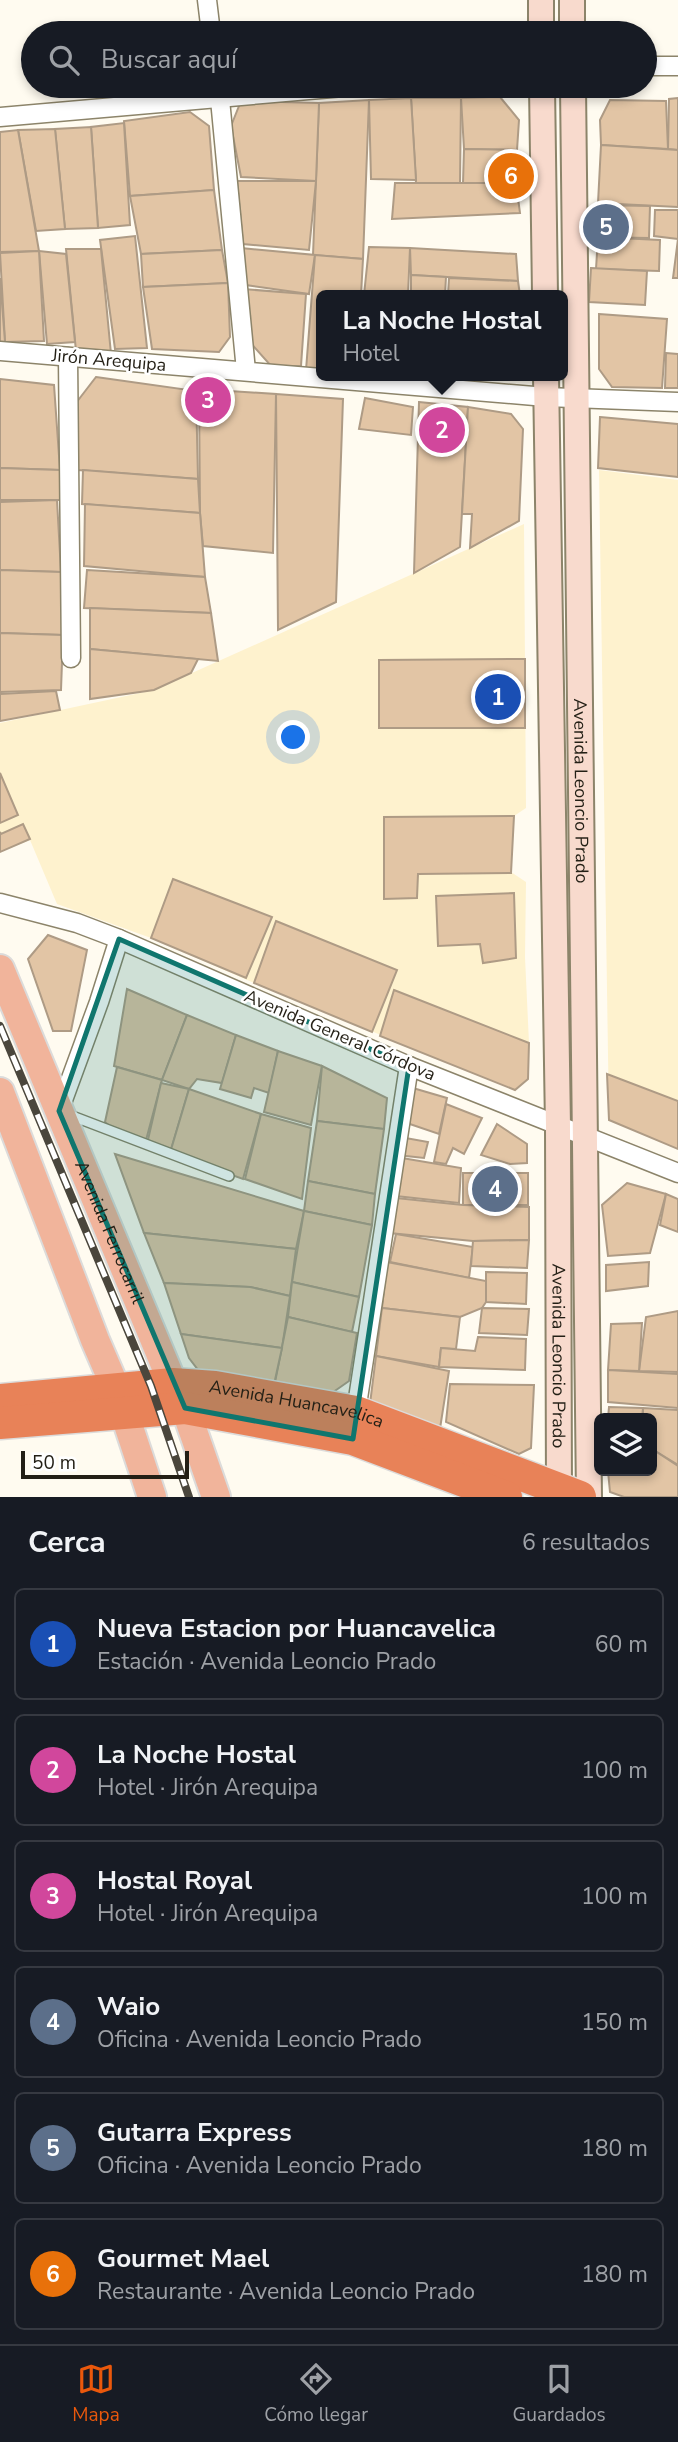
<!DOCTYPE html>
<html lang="es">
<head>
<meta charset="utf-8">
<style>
	body { margin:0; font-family:"Nunito Sans",sans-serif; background:#20242c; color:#f1f3f6 }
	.controls { position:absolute; right:21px; bottom:21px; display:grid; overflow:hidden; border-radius:10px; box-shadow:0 4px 10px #0003 }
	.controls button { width:63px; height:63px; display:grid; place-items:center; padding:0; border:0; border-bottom:2px solid #363941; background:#171b24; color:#f1f3f6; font:35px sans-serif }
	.scale { position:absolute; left:21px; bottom:18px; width:168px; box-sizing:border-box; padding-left:7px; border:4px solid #231f15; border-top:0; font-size:19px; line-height:24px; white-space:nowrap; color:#231f15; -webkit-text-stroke:5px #fff; paint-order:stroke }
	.you { position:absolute; left:294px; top:738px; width:24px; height:24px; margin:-18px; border:5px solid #fff; border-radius:50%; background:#1a73e8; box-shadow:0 0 0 10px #1a73e833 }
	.badge { display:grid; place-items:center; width:46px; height:46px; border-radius:50%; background:#ea580c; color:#fff; font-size:23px; font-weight:700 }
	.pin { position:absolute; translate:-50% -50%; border:4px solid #fff; box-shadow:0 2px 7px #0006 }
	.popup { position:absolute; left:316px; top:290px; width:252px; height:91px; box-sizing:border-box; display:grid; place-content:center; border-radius:10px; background:#171b24; filter:drop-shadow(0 2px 5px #0005); font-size:23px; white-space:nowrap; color:#9ea1a6 }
	.popup b { font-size:26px; color:#f1f3f6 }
	.popup::after { content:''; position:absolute; left:50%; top:100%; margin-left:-14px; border:14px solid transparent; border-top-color:#171b24 }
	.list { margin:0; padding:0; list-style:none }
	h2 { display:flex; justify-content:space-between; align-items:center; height:91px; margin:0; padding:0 28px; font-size:30px }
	h2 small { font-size:23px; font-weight:400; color:#9ea1a6 }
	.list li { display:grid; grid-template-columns:46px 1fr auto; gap:21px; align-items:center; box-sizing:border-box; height:112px; margin:0 14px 14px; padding:0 14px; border:2px solid #363941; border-radius:10px }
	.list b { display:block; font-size:26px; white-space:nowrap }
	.list p { margin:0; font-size:23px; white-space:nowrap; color:#9ea1a6 }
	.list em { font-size:23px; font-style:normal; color:#9ea1a6 }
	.icon { flex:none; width:38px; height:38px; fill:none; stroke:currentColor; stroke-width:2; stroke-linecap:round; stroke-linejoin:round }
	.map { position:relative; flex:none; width:678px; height:1497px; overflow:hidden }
	.search { position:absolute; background:#171b24; box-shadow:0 4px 10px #0003; left:21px; right:21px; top:21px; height:77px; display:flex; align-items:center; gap:18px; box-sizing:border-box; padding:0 24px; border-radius:38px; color:#9ea1a6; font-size:26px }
	.sheet { height:847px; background:#171b24 }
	nav { display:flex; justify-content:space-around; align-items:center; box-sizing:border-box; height:98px; border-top:2px solid #363941; background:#171b24; font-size:19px; color:#9ea1a6 }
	nav a { display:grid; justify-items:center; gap:4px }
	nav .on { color:#ea580c }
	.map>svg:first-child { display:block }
	.built { fill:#fef2ce }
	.building { fill:#e2c5a5; stroke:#ae9b85; stroke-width:2 }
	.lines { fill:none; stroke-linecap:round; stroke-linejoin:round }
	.lane-casing { stroke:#8c846a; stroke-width:12 }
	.street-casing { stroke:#8c846a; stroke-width:21 }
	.secondary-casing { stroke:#8c846a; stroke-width:28 }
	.primary-casing { stroke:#dcdbda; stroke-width:32 }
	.highway-casing { stroke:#dcdbda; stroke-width:35 }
	.lane { stroke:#fff; stroke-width:9 }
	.street { stroke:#fff; stroke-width:18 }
	.secondary { stroke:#f8dacd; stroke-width:24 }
	.primary { stroke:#f1b49b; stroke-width:28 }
	.highway { stroke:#e88258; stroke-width:32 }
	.rail-casing { stroke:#4a463c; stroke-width:8 }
	.rail { stroke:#fff; stroke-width:5; stroke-dasharray:16; stroke-linecap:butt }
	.marked { fill:#0f766e; fill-opacity:0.2; stroke:#0f766e; stroke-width:5; stroke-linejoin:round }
	.labels { text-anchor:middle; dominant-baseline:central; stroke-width:5; stroke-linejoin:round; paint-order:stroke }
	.street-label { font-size:18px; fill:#231f15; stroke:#fff }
</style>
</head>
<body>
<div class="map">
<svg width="678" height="1497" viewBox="0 0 678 1497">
	<rect width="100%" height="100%" fill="#fffbf0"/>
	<g class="built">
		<polygon points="599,470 678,480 678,1149 609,1120"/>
		<polygon points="524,524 526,808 514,816 511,872 526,882 525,957 529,1043 528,1079 515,1090 254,983 151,938 57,904 30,840 0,852 0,723 154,690"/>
	</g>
	<g class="building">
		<polygon points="500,97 519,120 517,150 464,149 461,98"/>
		<polygon points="411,98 461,98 460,183 416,183"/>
		<polygon points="411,98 416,180 371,179 369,100"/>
		<polygon points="678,98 678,150 668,149 669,99"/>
		<polygon points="369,100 363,259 313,255 319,103"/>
		<polygon points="610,100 666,101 668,149 601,145 600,120"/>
		<polygon points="241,101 319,103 316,181 241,177 231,126"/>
		<polygon points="190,112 209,126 214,190 130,196 124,121"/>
		<polygon points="124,123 130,225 98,228 91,127"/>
		<polygon points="91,127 98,228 65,229 55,129"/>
		<polygon points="55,129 65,229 36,231 18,130"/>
		<polygon points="18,130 39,251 0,252 0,132"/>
		<polygon points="601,145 678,150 678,207 598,203"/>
		<polygon points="464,149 517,150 516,183 463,183"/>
		<polygon points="237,181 316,181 309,250 243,244"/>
		<polygon points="395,183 516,183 520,213 392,219"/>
		<polygon points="214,190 222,250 141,254 130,196"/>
		<polygon points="595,205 650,206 649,238 594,237"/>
		<polygon points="655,210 678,210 678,278 673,278 678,239 654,236"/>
		<polygon points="135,236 147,348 115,349 100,240"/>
		<polygon points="598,237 660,240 659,271 596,269"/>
		<polygon points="369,247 410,248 408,295 364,295"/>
		<polygon points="241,248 315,255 309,294 246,285"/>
		<polygon points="410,248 516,254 518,281 411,275"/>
		<polygon points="66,249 101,249 111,354 76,351"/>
		<polygon points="222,250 228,283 143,287 141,254"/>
		<polygon points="39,251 66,254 75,342 47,344"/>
		<polygon points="39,251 44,341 5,342 0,253"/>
		<polygon points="315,255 363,259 361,295 321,295 321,370 306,370"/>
		<polygon points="591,268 647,271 645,305 589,302"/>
		<polygon points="411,275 446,277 445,295 411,295"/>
		<polygon points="0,278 5,342 0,343"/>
		<polygon points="449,278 518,281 520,295 448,295"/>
		<polygon points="228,283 230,337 219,352 152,349 143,287"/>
		<polygon points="243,289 306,294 301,366 272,367 249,341"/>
		<polygon points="599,314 667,319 662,388 612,387 599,369"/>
		<polygon points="666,353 678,354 678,388 665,388"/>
		<polygon points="96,377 196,391 198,479 78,470 76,403"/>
		<polygon points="0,379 54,385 60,470 0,468"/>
		<polygon points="199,389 276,394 273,553 203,546 200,513"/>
		<polygon points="276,394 343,399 336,602 278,630"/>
		<polygon points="365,398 413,407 411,435 359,429"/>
		<polygon points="419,402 468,407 460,547 414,573"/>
		<polygon points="468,407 511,414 523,429 519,521 470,548 472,514 462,514"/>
		<polygon points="600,417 678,424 678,477 598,468"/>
		<polygon points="0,468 60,470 62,500 0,500"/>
		<polygon points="83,470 198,479 200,513 82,504"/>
		<polygon points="57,500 61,572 0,570 0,502"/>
		<polygon points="85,504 200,513 205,577 84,566"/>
		<polygon points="0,570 61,572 63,635 0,633"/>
		<polygon points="87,570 205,577 211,613 84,608"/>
		<polygon points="90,608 211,613 218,661 90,649"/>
		<polygon points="0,633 63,635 61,690 0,692"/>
		<polygon points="90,649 198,659 191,673 154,690 90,699"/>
		<polygon points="525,659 525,728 379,728 379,660"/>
		<polygon points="56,691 60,710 0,721 0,694"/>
		<polygon points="0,773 18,815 0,823"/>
		<polygon points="514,816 511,873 418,874 417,898 384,899 384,817"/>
		<polygon points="23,824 30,839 0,852 0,832 1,834"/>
		<polygon points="173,879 272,917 246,978 151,938"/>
		<polygon points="514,893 516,958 483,963 480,944 438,946 436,896"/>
		<polygon points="276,921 397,970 372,1032 254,983"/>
		<polygon points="48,935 87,950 71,1031 53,1031 28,959"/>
		<polygon points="127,989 187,1015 162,1080 114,1066"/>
		<polygon points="394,990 529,1043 528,1079 515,1090 380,1036"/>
		<polygon points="187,1015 236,1035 222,1083 197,1079 189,1089 162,1080"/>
		<polygon points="236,1035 278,1051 269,1093 254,1088 251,1098 220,1089"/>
		<polygon points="278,1051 322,1066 311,1125 264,1112"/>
		<polygon points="322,1066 387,1098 384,1129 317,1121"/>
		<polygon points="117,1067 162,1080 145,1144 116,1132 105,1122"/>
		<polygon points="607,1074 678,1101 678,1149 609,1120"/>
		<polygon points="161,1083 189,1089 170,1153 147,1144"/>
		<polygon points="406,1086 447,1098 439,1134 401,1121"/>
		<polygon points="189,1089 261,1114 243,1179 170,1153"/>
		<polygon points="446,1104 482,1118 464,1154 453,1148 446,1164 434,1162"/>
		<polygon points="261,1114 311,1128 302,1199 245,1179"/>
		<polygon points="317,1121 384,1129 375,1194 308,1181"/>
		<polygon points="497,1124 527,1144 527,1163 510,1164 481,1155"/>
		<polygon points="400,1137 428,1142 424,1158 397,1155"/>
		<polygon points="115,1154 304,1211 296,1249 144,1233"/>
		<polygon points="402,1158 461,1168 459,1203 396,1196"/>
		<rect x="463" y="1173" width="65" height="32"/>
		<polygon points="308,1181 375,1194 372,1225 304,1211"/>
		<polygon points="627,1183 666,1194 650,1253 608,1256 602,1205"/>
		<polygon points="666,1194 678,1199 678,1232 660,1225"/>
		<polygon points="396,1198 463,1205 529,1207 529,1240 473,1241 389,1233"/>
		<polygon points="304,1211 372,1225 359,1297 292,1282"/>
		<polygon points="144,1233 296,1249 290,1296 250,1287 164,1283"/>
		<polygon points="396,1234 473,1247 469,1278 390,1262"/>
		<polygon points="529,1240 527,1268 471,1266 473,1241"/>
		<polygon points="387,1262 486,1281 486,1302 482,1308 460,1317 382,1308"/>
		<polygon points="649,1262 648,1286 606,1291 606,1265"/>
		<polygon points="486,1272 527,1273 526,1304 486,1302"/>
		<polygon points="292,1282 359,1297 352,1332 288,1317"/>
		<polygon points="164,1283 250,1287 290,1296 282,1348 181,1334"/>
		<polygon points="382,1308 460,1317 456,1349 441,1348 439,1367 376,1356"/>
		<polygon points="482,1308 529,1309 527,1335 479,1333"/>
		<polygon points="678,1311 678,1372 639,1371 646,1317"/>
		<polygon points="288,1317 357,1333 349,1381 329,1395 274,1387"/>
		<polygon points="642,1323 639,1371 608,1370 611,1324"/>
		<polygon points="181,1334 282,1348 273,1389 202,1375 189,1358"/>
		<polygon points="478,1337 526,1339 525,1370 439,1367 441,1348 475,1351"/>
		<polygon points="376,1356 449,1371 439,1435 370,1404"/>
		<polygon points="608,1370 678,1374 678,1408 608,1402"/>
		<polygon points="450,1384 534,1385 531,1448 519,1454 446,1422"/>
		<polygon points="609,1407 643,1408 642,1418 608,1418"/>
		<polygon points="643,1408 678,1410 678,1465 652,1449 652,1418 643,1418"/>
		<polygon points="652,1449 678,1466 678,1497 624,1497 610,1492 608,1471 652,1471"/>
	</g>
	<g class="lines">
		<defs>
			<polyline id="lane" points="67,1114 229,1176"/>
			<g id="street">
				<polyline points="207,0 211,33"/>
				<polyline points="645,66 678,66"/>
				<polyline points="219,89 246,371"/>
				<polyline points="0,117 355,86"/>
				<polyline points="0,351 546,397 678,402"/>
				<polyline points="68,357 71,658"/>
				<polyline points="0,903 77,923 119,939 409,1066 678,1173"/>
				<polyline points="59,1111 99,1002 119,939"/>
				<polyline points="355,1418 409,1066"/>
			</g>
			<g id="secondary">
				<polyline points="541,0 541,33"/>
				<polyline points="572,0 572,33"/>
				<polyline points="542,86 545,295"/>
				<path id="s1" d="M573,86l16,1411"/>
				<path id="s2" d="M546,376l12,750 1,371"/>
			</g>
			<g id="primary">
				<path id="s3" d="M0,969l173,415 12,24 31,89"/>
				<polyline points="0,1092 95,1340 117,1391 152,1497"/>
			</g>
			<g id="highway">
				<path id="s4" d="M0,1400l173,-16 42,3 141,25 224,85"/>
				<polyline points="0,1423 185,1408 353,1439 506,1497"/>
			</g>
		</defs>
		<use href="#lane" class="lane-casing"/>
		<use href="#street" class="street-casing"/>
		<use href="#secondary" class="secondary-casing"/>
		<use href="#primary" class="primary-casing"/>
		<use href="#highway" class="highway-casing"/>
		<use href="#lane" class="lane"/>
		<use href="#street" class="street"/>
		<use href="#secondary" class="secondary"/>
		<use href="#primary" class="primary"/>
		<use href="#highway" class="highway"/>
		<defs>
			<polyline id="rail" points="0,1026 151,1386 189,1497"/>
		</defs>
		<use href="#rail" class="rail-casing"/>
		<use href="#rail" class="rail"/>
	</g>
	<path class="marked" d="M119,939l290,127 -56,373 -168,-31 -126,-297z"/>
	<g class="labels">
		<g class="street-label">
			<text transform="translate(109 360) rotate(5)">Jirón Arequipa</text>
			<text stroke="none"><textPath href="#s1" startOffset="705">Avenida Leoncio Prado</textPath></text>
			<text transform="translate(340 1035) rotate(23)">Avenida General Córdova</text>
			<text stroke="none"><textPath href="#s3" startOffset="285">Avenida Ferrocarril</textPath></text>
			<text stroke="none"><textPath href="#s2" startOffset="980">Avenida Leoncio Prado</textPath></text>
			<text stroke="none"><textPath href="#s4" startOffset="299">Avenida Huancavelica</textPath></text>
		</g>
	</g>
</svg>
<div class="controls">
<button><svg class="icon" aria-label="layers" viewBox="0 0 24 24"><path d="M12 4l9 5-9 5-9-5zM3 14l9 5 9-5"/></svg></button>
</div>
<div class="scale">50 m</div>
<div class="you"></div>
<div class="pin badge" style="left:498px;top:697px;background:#1a4fb4">1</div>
<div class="pin badge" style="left:442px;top:430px;background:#d1479c">2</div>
<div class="popup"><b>La Noche Hostal</b>Hotel</div>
<div class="pin badge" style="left:208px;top:400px;background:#d1479c">3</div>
<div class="pin badge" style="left:495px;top:1189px;background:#5c6f8a">4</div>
<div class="pin badge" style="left:606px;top:227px;background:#5c6f8a">5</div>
<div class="pin badge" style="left:511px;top:176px;background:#e8710a">6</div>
<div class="search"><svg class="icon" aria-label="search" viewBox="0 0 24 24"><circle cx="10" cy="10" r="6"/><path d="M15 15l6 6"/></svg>Buscar aquí</div>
</div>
<section class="sheet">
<h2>Cerca<small>6 resultados</small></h2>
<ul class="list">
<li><span class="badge" style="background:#1a4fb4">1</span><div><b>Nueva Estacion por Huancavelica</b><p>Estación · Avenida Leoncio Prado</p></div><em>60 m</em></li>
<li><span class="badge" style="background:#d1479c">2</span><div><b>La Noche Hostal</b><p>Hotel · Jirón Arequipa</p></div><em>100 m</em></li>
<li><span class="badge" style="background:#d1479c">3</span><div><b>Hostal Royal</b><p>Hotel · Jirón Arequipa</p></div><em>100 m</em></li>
<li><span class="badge" style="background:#5c6f8a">4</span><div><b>Waio</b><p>Oficina · Avenida Leoncio Prado</p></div><em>150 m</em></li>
<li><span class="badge" style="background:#5c6f8a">5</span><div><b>Gutarra Express</b><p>Oficina · Avenida Leoncio Prado</p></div><em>180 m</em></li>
<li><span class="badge" style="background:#e8710a">6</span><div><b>Gourmet Mael</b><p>Restaurante · Avenida Leoncio Prado</p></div><em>180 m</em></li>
</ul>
</section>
<nav>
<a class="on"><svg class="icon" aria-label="map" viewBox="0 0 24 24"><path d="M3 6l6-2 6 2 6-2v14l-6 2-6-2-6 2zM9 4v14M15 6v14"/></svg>Mapa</a>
<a><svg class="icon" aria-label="directions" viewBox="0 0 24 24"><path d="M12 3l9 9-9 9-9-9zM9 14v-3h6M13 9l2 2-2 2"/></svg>Cómo llegar</a>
<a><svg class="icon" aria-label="saved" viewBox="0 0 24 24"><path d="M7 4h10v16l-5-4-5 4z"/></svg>Guardados</a>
</nav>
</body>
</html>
